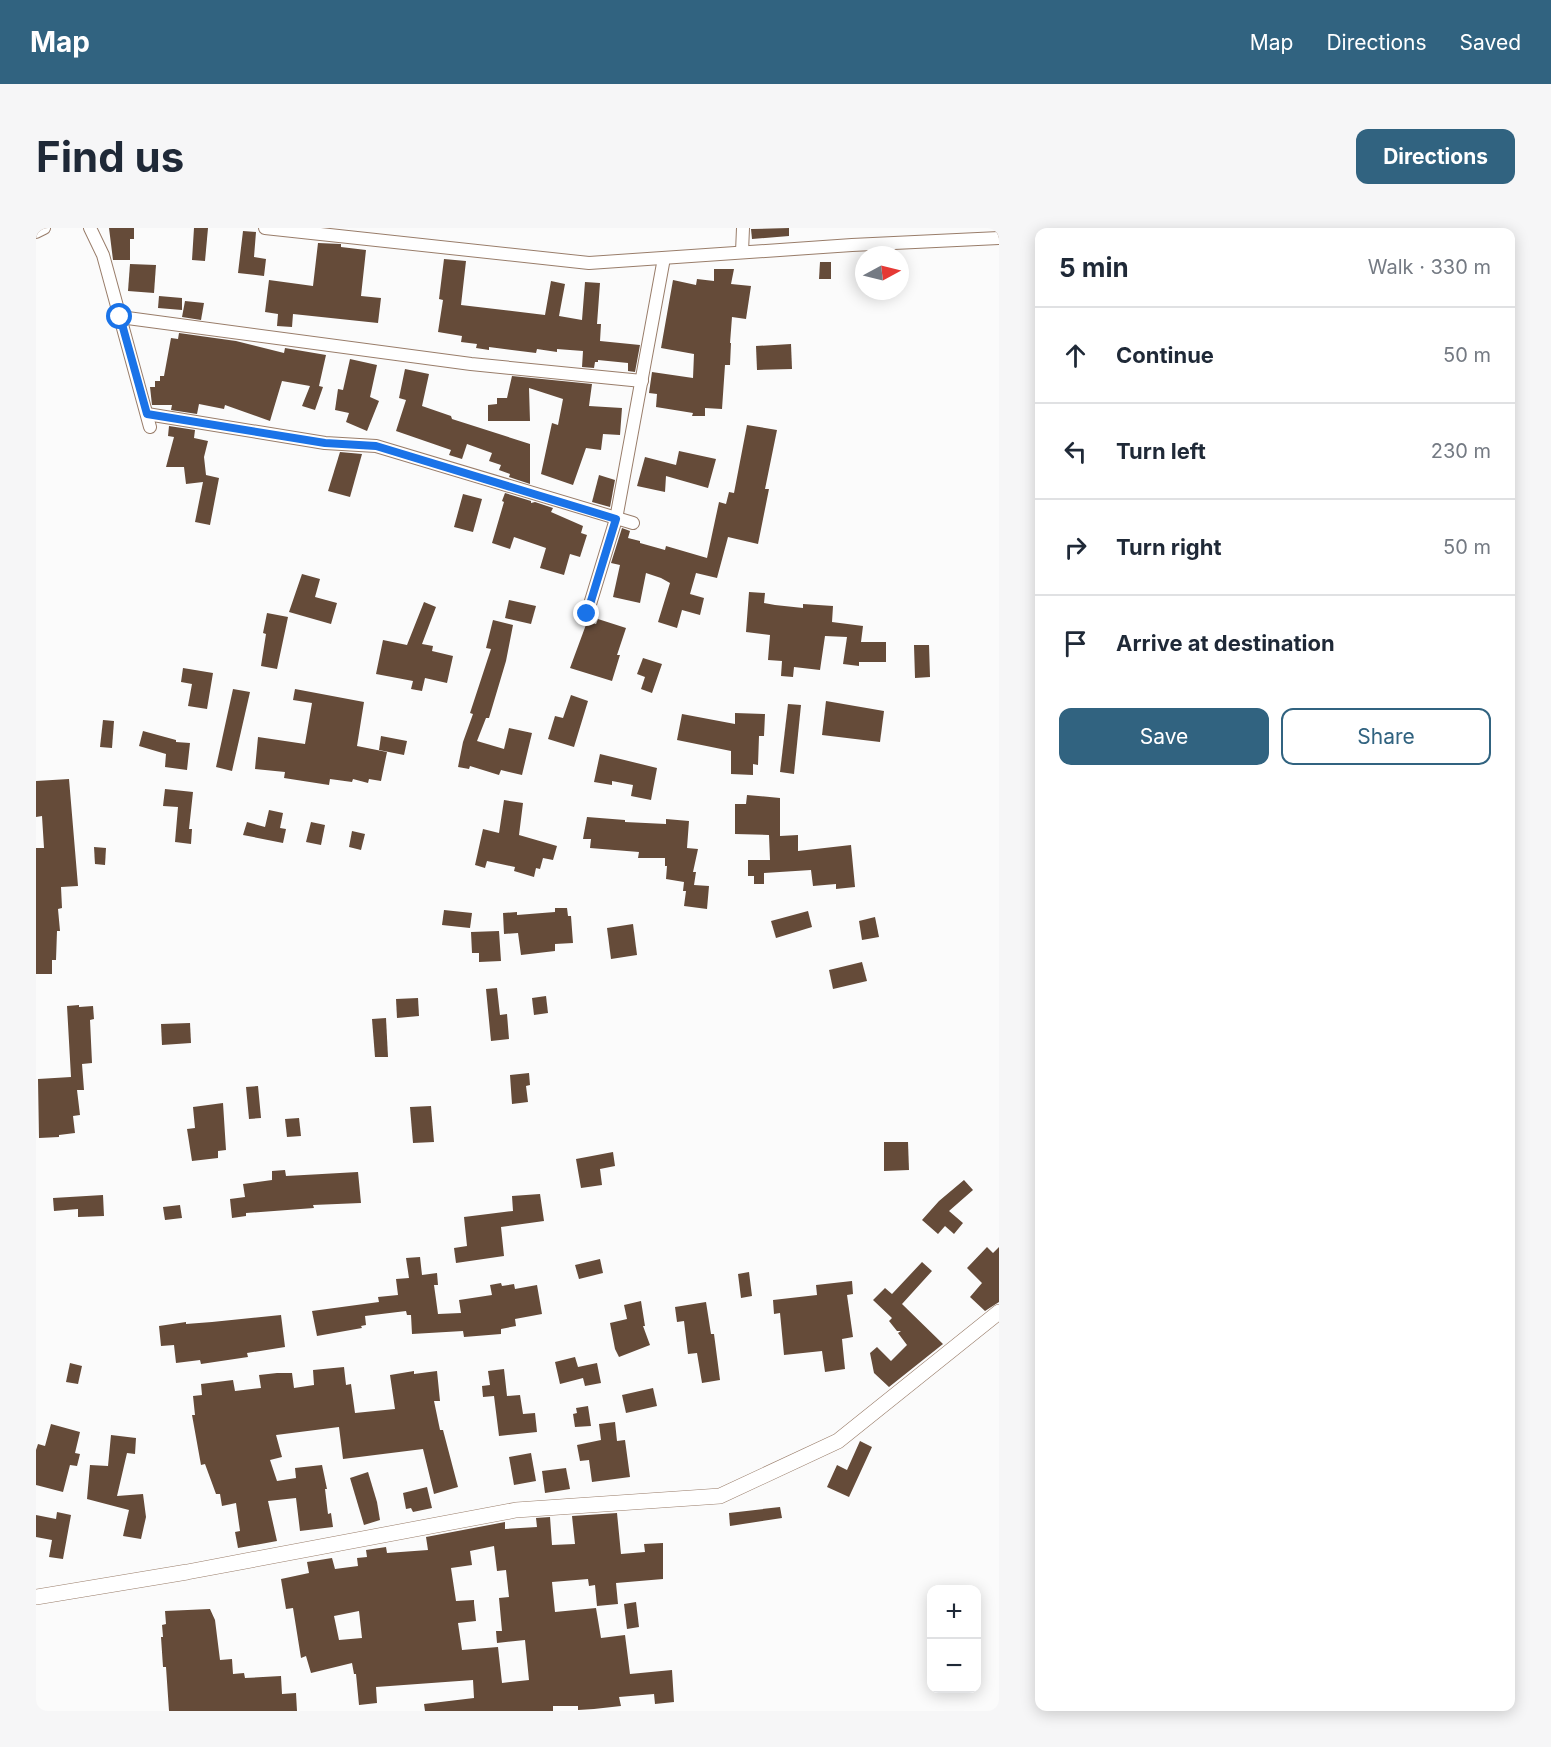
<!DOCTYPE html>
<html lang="en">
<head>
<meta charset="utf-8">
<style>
	body { margin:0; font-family:Inter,sans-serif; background:#f6f6f7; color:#1f2937 }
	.controls { position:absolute; right:18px; bottom:18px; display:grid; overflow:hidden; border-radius:12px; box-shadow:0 3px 15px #0003 }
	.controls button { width:54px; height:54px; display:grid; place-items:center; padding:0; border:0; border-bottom:2px solid #e0e1e3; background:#fff; color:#1f2937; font:30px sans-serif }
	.compass { position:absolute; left:819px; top:18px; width:54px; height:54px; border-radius:50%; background:#fff; box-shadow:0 3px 15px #0003; rotate:83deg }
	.stop { position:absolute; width:18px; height:18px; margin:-14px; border:4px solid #1a73e8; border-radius:50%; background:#fff }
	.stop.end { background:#1a73e8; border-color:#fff; box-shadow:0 2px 6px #0008 }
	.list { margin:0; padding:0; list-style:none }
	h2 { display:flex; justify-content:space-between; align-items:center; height:78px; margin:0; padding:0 24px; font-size:26px }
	h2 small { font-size:20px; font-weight:400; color:#747a83 }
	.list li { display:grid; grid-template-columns:39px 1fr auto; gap:18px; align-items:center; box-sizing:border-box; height:96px; padding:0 24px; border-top:2px solid #e0e1e3 }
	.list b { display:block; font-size:22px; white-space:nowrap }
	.list em { font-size:20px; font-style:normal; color:#747a83 }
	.actions { display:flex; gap:12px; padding:18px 24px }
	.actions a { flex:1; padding:14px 0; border:2px solid #316380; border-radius:12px; text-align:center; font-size:21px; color:#316380 }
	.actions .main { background:#316380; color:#fff }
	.icon { flex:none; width:33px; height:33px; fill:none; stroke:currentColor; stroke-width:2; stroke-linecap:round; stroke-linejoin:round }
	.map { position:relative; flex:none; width:963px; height:1483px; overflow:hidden; border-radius:12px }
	header { display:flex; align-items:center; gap:36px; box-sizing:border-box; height:84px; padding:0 30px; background:#316380; color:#fff }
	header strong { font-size:28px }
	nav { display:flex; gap:33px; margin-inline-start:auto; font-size:21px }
	.intro { display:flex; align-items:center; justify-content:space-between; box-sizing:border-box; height:144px; padding:0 36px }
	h1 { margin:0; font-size:42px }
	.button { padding:15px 27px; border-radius:12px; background:#316380; color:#fff; font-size:21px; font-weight:700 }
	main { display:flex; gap:36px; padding:0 36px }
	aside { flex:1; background:#fff; border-radius:12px; box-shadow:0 3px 15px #0003 }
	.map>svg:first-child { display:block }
	.building { fill:#654b39; fill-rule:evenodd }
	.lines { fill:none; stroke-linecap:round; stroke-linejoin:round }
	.minor-casing { stroke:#997d6a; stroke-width:14 }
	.tertiary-casing { stroke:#997d6a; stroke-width:16 }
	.minor { stroke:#fff; stroke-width:12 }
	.tertiary { stroke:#fff; stroke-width:15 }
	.route { stroke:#1a73e8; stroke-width:8 }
</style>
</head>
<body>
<header>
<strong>Map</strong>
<nav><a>Map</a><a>Directions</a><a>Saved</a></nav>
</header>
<div class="intro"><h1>Find us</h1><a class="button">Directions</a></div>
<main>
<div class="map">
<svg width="963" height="1483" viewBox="0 0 963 1483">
	<rect width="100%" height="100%" fill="#fbfbfb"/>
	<g class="building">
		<polygon points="73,0 98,0 98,11 94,11 94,32 77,32"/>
		<polygon points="158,0 172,0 169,33 156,32"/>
		<polygon points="753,0 753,8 716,11 715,1"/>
		<polygon points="207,3 220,4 218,29 230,31 228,48 202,45"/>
		<polygon points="282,15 305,16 305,19 330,22 325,68 345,70 342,95 257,86 256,99 241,98 242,86 229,84 233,52 277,58"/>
		<polygon points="408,31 430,33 425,77 509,87 515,53 529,56 523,88 546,92 549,54 564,55 561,96 565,96 564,113 604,117 599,144 592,143 592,135 562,132 562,134 559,134 558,140 546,139 547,123 521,121 521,124 501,121 500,125 453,119 453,122 440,120 441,116 425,114 426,108 402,104 407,72 403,71"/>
		<polygon points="784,34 795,34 795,51 783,51"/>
		<polygon points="94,36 120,37 118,65 92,63"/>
		<polygon points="678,41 698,41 695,56 715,58 710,91 696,89 694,115 695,115 694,137 689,137 686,181 669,180 669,188 656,188 657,185 620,179 621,166 613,165 616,144 657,150 658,126 625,120 637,52 660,57 661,51 678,53"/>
		<polygon points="123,68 146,70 146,82 122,80"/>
		<polygon points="149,73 168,75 165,92 146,89"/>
		<polygon points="143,105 200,113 248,125 249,120 290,127 283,158 287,159 279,182 266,178 274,158 246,153 234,193 189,177 188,181 163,176 161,186 135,182 136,177 116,177 114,159 119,159 119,153 124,153 124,148 128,148 135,110 142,111"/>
		<polygon points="755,116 756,141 721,142 720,118"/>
		<polygon points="314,131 341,137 334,169 343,173 331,203 310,194 313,185 299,182 302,161 307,162"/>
		<polygon points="369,141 393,146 386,178 415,188 416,191 494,216 494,256 473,249 474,246 463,242 465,237 453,233 456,225 431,216 426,231 413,227 415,222 360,203 370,172 363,170"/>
		<polygon points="476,148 556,156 553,178 586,180 584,207 567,206 565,222 550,220 537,257 505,246 516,195 522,197 527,171 493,160 494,193 452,193 452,177 461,176 461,170 471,170"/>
		<polygon points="711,197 741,202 729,261 733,261 722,316 692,309 681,350 660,345 654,366 668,370 664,387 646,382 641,400 622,394 634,355 625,350 610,345 604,375 577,369 584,337 575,335 586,300 594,303 592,310 604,313 604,315 629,322 630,318 671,330 683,274 690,276 693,264 698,265"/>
		<polygon points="133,198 159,202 158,210 172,213 168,229 170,247 183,250 174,297 159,294 167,254 150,256 148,239 130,239 138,209 132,208"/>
		<polygon points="643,223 680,231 672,260 630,248 629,264 601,258 609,229 640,237"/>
		<polygon points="304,224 326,226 314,269 292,263"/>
		<polygon points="563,247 579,252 574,279 556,274"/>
		<polygon points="469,265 495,273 495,275 499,274 517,280 515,284 547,298 545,305 551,307 544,329 534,326 528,347 504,340 510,320 478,309 474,321 456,315 468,274 466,273"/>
		<polygon points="427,266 446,271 437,304 418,299"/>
		<polygon points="266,346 284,351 279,369 301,375 295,396 253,384"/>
		<polygon points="713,364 729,365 728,375 739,377 767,380 767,376 797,378 796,394 827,398 825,414 850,414 850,434 823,434 823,438 807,436 811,409 789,408 784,442 758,439 757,449 745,448 746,433 732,432 734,407 710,404"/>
		<polygon points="473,372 500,378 495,396 469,390"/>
		<polygon points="388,374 400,379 386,416 397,418 396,423 417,428 411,455 389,450 386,463 375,461 377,453 340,446 347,412 371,417"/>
		<polygon points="231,385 252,389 241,441 225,438 230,406 227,405"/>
		<polygon points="562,391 590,400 581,427 584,427 576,453 534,440 551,394 560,396"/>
		<polygon points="457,392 477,397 470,433 453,490 450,490 441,513 468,521 473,500 496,505 486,547 465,542 463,547 434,538 433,541 422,539 427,514 437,486 434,485 455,421 450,420"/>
		<polygon points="878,417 893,417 894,449 879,450"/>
		<polygon points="607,430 626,436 616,465 605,461 609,449 601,446"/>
		<polygon points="147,440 177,445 171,481 152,478 156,456 145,454"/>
		<polygon points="197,461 214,464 196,543 180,539"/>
		<polygon points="259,461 328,474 321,518 351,524 345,553 333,551 332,555 317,551 316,554 294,551 293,557 248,550 249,544 219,541 222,509 269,516 276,475 257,472"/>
		<polygon points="535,467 552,473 538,519 512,511 519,488 527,490"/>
		<polygon points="790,473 848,483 844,514 786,507"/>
		<polygon points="752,476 765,477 758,546 744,544"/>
		<polygon points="699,485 729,486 728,508 723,508 722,537 717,536 717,547 695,546 695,523 641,512 646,486 699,496"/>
		<polygon points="67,492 78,493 76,520 64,519"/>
		<polygon points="107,503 140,512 140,514 154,515 151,542 129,539 130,526 103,518"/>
		<polygon points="345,508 371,513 368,527 343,522"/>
		<polygon points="564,526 621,540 615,572 595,568 597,557 576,553 576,557 558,554"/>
		<polygon points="33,551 42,658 25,659 26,680 22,681 24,703 21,703 20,732 16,732 16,746 0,746 0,620 8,620 6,588 0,589 0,553"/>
		<polygon points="129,561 157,564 153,601 156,601 155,616 139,614 142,579 127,578"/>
		<polygon points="711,567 744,570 744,608 762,607 762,623 815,617 819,659 800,661 800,656 777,658 775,642 728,645 728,656 718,656 718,648 712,648 712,632 734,632 733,607 699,606 699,576 710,576"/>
		<polygon points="468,572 487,575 483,607 521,618 517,632 507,630 504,641 500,640 498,649 478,643 479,639 451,633 449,640 439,637 447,601 463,605"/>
		<polygon points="233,582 247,585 244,600 250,601 247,615 207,607 211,594 229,599"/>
		<polygon points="551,589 589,592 589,594 630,596 630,591 653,593 651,620 662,621 657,644 660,644 658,657 673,658 671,681 648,678 650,663 647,663 648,654 630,651 631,638 629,638 629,630 602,630 603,624 554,620 555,611 547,611"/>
		<polygon points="275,594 289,597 285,617 270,614"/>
		<polygon points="316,603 329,606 325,622 313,619"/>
		<polygon points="58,619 70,620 69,637 59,636"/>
		<polygon points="519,680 531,680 532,688 535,688 537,715 519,716 519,723 485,727 482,705 468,706 467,685 481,684 481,687 519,684"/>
		<polygon points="408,682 436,685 434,700 406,697"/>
		<polygon points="772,683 776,699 740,710 735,693"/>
		<polygon points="839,689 843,709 826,712 823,693"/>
		<polygon points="597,696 601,727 575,731 571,700"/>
		<polygon points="463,703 465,733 443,734 443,725 436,725 435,704"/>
		<polygon points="826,734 831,753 797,761 793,742"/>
		<polygon points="461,760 464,787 471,786 473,811 455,813 450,761"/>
		<polygon points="510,768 512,785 498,787 496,770"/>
		<polygon points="382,770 383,788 361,790 360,771"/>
		<polygon points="43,777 43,779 57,778 58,791 54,792 56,835 46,836 48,862 41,862 44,887 37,888 39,905 23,907 23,909 3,910 2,851 35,849 31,778"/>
		<polygon points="350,790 352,829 339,829 336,791"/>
		<polygon points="154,795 155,815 126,817 125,796"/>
		<polygon points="493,845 494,857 490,858 492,874 476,876 474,847"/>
		<polygon points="222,858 225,890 213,891 210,859"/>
		<polygon points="187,875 190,922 182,923 182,930 156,933 151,901 159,900 157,879"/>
		<polygon points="395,878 398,914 377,915 374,879"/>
		<polygon points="263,890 265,908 251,909 249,891"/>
		<polygon points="848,914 872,914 873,942 848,943"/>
		<polygon points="577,924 579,938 564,941 566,957 545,960 540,931"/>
		<polygon points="249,942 250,948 322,944 325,975 277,977 278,980 210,985 210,988 196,990 194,971 209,969 207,956 236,952 236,943"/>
		<polygon points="928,952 937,962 913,983 927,995 918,1006 909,998 902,1006 886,992 903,973"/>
		<polygon points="504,966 508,993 465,999 468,1028 420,1035 418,1020 431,1018 428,989 477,983 476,968"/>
		<polygon points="67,967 68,988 42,989 42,981 18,983 17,970"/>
		<polygon points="144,977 146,990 129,992 127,979"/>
		<polygon points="951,1019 957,1025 963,1019 963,1074 949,1083 934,1069 946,1055 931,1040"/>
		<polygon points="384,1029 386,1047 401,1045 402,1057 398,1057 402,1086 425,1085 423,1072 456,1067 454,1057 465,1055 466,1058 478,1056 479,1061 501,1057 506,1086 479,1091 480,1098 465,1101 465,1106 428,1109 427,1103 376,1106 375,1087 371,1087 370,1083 329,1088 330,1097 325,1098 326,1100 281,1108 276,1083 343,1074 342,1069 362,1067 360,1051 373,1050 370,1030"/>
		<polygon points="564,1031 567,1045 543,1051 539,1037"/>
		<polygon points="886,1034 896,1043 866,1076 907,1116 853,1159 838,1145 834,1125 841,1119 855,1133 871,1117 862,1105 865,1103 861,1103 853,1093 856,1090 837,1072 849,1060 856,1066"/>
		<polygon points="713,1044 716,1068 705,1070 702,1046"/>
		<polygon points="816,1053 817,1066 811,1067 817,1109 806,1111 809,1141 789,1144 786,1123 748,1127 744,1085 738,1086 737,1072 781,1067 780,1057"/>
		<polygon points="605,1073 609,1098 607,1098 614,1117 583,1129 579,1121 574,1095 591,1091 588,1077"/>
		<polygon points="670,1074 675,1106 678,1106 684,1152 666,1155 661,1125 652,1126 648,1093 641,1094 639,1079"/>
		<polygon points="245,1087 249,1119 211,1125 212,1129 165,1136 164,1132 140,1135 138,1117 125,1118 123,1098 150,1094 150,1096 176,1094"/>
		<polygon points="539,1129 542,1139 561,1135 565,1155 549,1158 547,1150 524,1156 519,1134"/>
		<polygon points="34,1135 46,1138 42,1156 30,1154"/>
		<polygon points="308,1139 310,1157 315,1156 319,1185 359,1181 354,1147 378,1143 378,1146 401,1143 404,1173 398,1173 404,1202 407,1202 422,1259 398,1266 387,1221 307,1231 303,1199 240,1207 246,1229 234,1232 241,1253 260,1250 259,1240 286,1237 291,1261 289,1261 292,1286 295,1285 297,1299 264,1303 260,1270 232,1273 241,1313 202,1320 199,1304 204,1303 200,1275 186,1278 184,1266 180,1266 169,1236 165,1237 156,1187 159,1187 157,1168 166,1167 165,1156 197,1152 199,1163 225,1160 223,1147 241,1145 256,1145 258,1160 278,1157 277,1142"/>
		<polygon points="468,1141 471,1168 484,1167 487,1186 499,1185 501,1204 463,1208 458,1168 447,1169 446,1158 454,1157 452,1143"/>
		<polygon points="617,1160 621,1178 590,1185 586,1167"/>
		<polygon points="552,1178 555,1198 539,1199 537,1186 541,1185 540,1180"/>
		<polygon points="579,1194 581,1213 589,1212 594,1249 556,1254 553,1232 544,1233 541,1217 565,1212 563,1196"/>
		<polygon points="15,1196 44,1204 39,1225 44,1226 41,1238 34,1237 27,1264 0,1257 0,1222 2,1216 9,1218"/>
		<polygon points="75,1207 100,1210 99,1226 91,1225 81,1268 107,1266 110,1289 105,1311 87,1308 93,1282 51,1271 54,1237 72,1238"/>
		<polygon points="824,1213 836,1219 813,1269 791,1259 801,1237 811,1242"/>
		<polygon points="495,1225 500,1253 478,1257 473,1229"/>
		<polygon points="530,1240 534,1261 509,1265 506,1243"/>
		<polygon points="332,1244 341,1274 344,1292 328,1297 314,1250"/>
		<polygon points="391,1259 396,1280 377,1284 375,1280 370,1281 367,1265"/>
		<polygon points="744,1279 746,1290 694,1298 693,1285"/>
		<polygon points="21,1284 35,1287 27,1331 13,1329 16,1312 0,1309 0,1287 20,1291"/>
		<path d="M581,1285l4,41 24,-2 -1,-8 19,-1v36l-47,4 2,21 -21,2 -2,-21 -6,1 -1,-7 -36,3 3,30 41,-4 5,30 24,-3 5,39 42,-4 2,32 -19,2 -1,-10 -35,3 2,9 -27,3 -16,1v-4h-25v5h-128l-1,-7 50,-6 -1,-18 -97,7 1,16 -18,2 -3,-31h-2l-2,-11 -41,10 -5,-17 -5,2 -8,-50 -7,1 -5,-30 28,-6 -2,-11 25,-4 3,11 23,-3 -1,-8 10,-1 -1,-7 20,-3 1,6 41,-3 -2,-13 79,-15v7l32,-2 -1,-9 14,-1 2,28 23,-1 -3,-28zM458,1318l3,25 9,-1 3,27 -10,1 3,33h-6l1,12 28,-3 4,40 -27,3 -4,-36 -36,3 -4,-27 18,-2 -2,-18v-3l-18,1 -5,-33 21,-3 -2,-14zM323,1383l3,27 -23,2 -5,-24z"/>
		<polygon points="600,1374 603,1399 591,1401 588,1376"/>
		<polygon points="174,1381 179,1392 184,1432 196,1431 197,1446 208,1445 209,1450 245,1448 246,1466 260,1465 261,1483 133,1483 130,1439 127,1439 125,1409 127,1409 126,1397 130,1396 129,1383"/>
	</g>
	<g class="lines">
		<defs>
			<g id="minor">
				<polyline points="54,0 67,27 114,199"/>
				<polyline points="229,0 553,35 816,17 963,10"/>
				<polyline points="0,4 8,0"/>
				<polyline points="706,24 707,0"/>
				<polyline points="84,89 435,136 606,153"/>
				<polyline points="111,186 289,215 340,218 597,295"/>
				<polyline points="551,386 580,291 628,30"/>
			</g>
			<polyline id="tertiary" points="0,1369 151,1344 480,1282 684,1268 802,1213 963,1084"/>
		</defs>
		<use href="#minor" class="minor-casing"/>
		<use href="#tertiary" class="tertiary-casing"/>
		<use href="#minor" class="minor"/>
		<use href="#tertiary" class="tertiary"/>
	</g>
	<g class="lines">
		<polyline class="route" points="84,89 111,186 289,215 340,218 580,291 551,386"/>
	</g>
</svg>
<div class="controls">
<button>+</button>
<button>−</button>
</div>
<svg class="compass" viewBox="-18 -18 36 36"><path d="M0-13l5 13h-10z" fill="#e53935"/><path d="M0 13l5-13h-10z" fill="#747a83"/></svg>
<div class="stop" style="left:84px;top:89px"></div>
<div class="stop end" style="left:551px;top:386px"></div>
</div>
<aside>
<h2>5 min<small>Walk · 330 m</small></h2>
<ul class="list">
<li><svg class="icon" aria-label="ahead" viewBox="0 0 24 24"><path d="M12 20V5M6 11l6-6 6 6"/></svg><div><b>Continue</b></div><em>50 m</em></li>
<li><svg class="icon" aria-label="left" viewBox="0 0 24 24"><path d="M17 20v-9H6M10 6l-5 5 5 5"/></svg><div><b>Turn left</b></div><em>230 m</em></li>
<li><svg class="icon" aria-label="right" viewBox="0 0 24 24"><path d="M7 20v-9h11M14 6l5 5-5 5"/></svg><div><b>Turn right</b></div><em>50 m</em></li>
<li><svg class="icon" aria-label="arrive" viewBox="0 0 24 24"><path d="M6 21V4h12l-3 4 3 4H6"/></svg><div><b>Arrive at destination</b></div></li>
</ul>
<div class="actions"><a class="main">Save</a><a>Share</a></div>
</aside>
</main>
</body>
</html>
